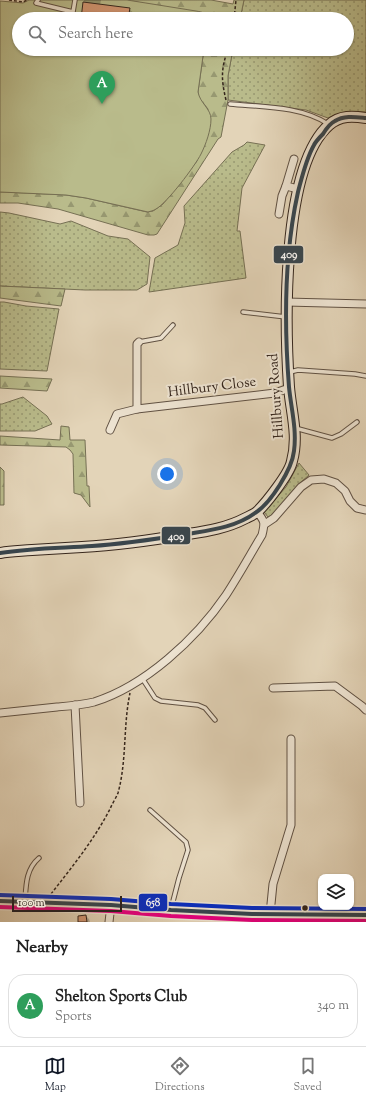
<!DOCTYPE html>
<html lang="en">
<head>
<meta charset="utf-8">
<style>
	body { margin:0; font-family:"Sorts Mill Goudy",serif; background:#f6f6f6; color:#222 }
	.controls { position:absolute; right:12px; bottom:12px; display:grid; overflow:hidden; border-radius:8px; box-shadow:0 1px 3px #0004 }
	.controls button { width:36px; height:36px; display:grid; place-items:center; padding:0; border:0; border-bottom:1px solid #e0e0e0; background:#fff; color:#222; font:20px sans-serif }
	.scale { position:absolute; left:12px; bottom:10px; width:110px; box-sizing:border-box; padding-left:4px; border:2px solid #34251c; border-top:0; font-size:11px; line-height:14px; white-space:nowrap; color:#34251c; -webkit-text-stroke:3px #ede3d1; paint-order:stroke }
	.you { position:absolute; left:167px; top:474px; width:14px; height:14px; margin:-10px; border:3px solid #fff; border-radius:50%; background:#1a73e8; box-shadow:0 0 0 6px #1a73e833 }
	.badge { display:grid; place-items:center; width:26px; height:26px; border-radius:50%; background:#111827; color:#fff; font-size:13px; font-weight:700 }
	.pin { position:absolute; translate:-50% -33px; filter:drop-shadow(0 1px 2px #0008) }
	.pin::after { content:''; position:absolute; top:21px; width:14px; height:12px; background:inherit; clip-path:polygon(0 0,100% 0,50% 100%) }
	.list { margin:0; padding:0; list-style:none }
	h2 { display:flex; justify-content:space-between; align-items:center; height:52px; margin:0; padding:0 16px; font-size:17px }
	h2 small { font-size:13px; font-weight:400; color:#767676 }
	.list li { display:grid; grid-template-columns:26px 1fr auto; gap:12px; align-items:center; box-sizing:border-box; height:64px; margin:0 8px 8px; padding:0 8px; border:1px solid #e0e0e0; border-radius:16px }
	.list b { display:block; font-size:15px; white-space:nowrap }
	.list p { margin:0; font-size:13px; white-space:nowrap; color:#767676 }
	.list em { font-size:13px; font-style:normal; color:#767676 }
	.icon { flex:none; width:22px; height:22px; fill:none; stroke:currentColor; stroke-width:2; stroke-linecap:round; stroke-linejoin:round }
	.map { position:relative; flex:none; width:366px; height:922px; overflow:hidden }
	.search { position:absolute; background:#fff; box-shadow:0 1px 3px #0004; left:12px; right:12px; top:12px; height:44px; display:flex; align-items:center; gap:10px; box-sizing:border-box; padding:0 14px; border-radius:22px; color:#767676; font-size:15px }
	.sheet { height:124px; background:#fff }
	nav { display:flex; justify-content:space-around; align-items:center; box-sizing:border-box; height:56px; border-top:1px solid #e0e0e0; background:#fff; font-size:11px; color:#767676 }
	nav a { display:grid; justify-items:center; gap:2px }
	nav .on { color:#111827 }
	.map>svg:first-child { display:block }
	.grass { fill:url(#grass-dots); stroke:#767054 }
	.forest { fill:url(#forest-firs); stroke:#767054 }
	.pitch { fill:#b9bb8b; stroke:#767054 }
	.shadow { fill:#0003 }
	.building { fill:#d39672; stroke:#34251c }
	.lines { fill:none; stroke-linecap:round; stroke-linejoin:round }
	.lane-casing { stroke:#605143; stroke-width:5.5 }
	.street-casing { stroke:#605143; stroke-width:9 }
	.secondary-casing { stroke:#34251c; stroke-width:12 }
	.path { stroke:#34251c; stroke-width:1.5; stroke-dasharray:3 2; stroke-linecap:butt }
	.lane { stroke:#ede3d1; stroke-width:3.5 }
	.street { stroke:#ede3d1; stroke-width:7 }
	.secondary { stroke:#ede3d1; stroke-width:10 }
	.bus-1-casing { stroke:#ede3d1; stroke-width:7 }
	.bus-2-casing { stroke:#ede3d1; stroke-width:7 }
	.bus-3-casing { stroke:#ede3d1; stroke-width:7 }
	.bus-1 { stroke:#36454f; stroke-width:4 }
	.bus-2 { stroke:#e5007d; stroke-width:4 }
	.bus-3 { stroke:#0a2ebe; stroke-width:4 }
	.bus-dot { fill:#34251c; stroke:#ede3d1; stroke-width:1.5 }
	.labels { text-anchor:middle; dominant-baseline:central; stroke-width:4; stroke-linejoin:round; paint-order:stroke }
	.street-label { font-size:14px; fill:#34251c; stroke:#ede3d1 }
	.line-badge { stroke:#ede3d1; stroke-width:1.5 }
	.badge-label { font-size:11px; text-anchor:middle; font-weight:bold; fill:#fff }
</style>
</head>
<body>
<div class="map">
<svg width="366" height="922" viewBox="0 0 366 922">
	<defs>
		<pattern id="grass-dots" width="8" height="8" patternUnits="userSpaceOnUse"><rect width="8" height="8" fill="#b9bb8b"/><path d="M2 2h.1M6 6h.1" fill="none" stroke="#979871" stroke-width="1.8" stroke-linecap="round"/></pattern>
		<pattern id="forest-firs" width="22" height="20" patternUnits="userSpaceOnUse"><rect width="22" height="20" fill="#b9bb8b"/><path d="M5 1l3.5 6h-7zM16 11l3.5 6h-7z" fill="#979871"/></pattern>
	</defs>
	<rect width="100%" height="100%" fill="#e3d4b8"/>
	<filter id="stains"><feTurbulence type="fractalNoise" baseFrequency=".005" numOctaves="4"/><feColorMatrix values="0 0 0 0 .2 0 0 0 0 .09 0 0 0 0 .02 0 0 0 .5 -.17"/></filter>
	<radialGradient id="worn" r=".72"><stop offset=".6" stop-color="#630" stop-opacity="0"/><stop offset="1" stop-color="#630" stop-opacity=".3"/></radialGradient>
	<g class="grass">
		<path d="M244,0h122v112c-14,-1 -25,0 -38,6l-22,-8 -78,-10v-24l5,-27h114v-30h-107z"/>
		<polygon points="247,142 265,145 242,188 237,231 240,231 246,278 149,292 155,258 178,245 185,223 184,206 232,152 244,145"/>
		<polygon points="0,212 9,213 60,224 71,221 108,236 128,239 150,257 147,284 137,290 85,290 0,286"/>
		<polygon points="0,302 4,302 26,306 59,309 47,371 0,369"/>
		<polygon points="23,397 47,416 52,424 35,431 0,431 0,404 2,404"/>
		<polygon points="299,463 309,475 300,483 272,515 268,517 264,512 286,487"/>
	</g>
	<g class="forest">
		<polygon points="127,0 211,0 233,4 234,0 244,0 240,19 208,19 208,16"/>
		<polygon points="204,49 233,49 228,76 228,100 221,137 218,139 157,234 154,235 148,235 58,209 18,203 0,203 0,192 3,192 66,195 86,198 147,212 153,211 163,204 197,161 208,109 199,98 198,92"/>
		<polygon points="0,286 65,289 61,306 0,298"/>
		<polygon points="0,376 52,379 47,391 0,388"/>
		<polygon points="61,426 69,427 70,440 85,440 87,486 89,486 90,507 81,495 74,493 73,454 70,450 66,447 0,445 0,436 60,440"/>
		<polygon points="0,467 4,471 4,505 0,505"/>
	</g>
	<path class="pitch" d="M29,0h98l69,11c6,1 11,2 12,8h-189v30h185l-6,43c2,11 13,17 13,27 0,11 -5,25 -10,35 -6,12 -34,49 -45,55 -3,2 -5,2 -8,3l-62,-14 -20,-3 -66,-3v-191l23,2z"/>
	<g class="shadow">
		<polygon points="84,0 101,0 100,5 129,9 136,15 136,19 82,19"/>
		<polygon points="86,916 89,919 90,922 79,922"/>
	</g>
	<g class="building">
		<polygon points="83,2 130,8 128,19 81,19"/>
		<polygon points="86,915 87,922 78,922 78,916"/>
	</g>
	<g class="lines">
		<defs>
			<g id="lane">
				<polyline points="38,0 36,3 73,12 75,0"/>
				<path d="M230,104c32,3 71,2 98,20"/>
				<polyline points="243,312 286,317"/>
				<polyline points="139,342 161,338 173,325"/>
				<polyline points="290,372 298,370 355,374 366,376"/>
				<polyline points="295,428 332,438 341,434 357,422"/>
				<polyline points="142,678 155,698 161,701 198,705 205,708 215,720"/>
				<polyline points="150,810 186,842 188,850 179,878 171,909"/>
				<path d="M25,901c1,-16 1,-32 14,-43"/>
			</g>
			<g id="street">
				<polyline points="286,186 294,159"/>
				<polyline points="279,214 282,196 286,186 298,189"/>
				<polyline points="286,302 366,304"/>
				<polyline points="137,409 137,344 139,342"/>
				<polyline points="110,430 117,414 137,409 275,393 289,388"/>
				<polyline points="265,524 274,518 301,487 311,480 324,479 336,483 345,491 350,501 357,508 366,510"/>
				<polyline points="273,688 335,686 362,706 366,710"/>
				<polyline points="75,705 80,803"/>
				<path d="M0,713c19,-2 38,-4 57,-6 12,-1 25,-2 37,-5 51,-16 102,-63 132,-107 13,-20 24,-40 36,-60 3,-12 3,-14 -5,-23"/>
				<polyline points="270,914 273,884 291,825 291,739"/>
				<polyline points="109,922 111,905"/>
			</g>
			<g id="secondary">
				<path d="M0,553c10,-2 21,-2 32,-3 16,-1 33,-2 50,-3 35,-2 71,-7 106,-13 20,-3 39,-6 58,-16 4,-2 9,-4 12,-7 9,-9 32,-38 34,-50 7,-25 -1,-49 -3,-74 -4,-61 -8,-220 40,-262 11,-10 24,-9 37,-7"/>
				<polyline points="0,901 111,905 171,910 252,914 366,915"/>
			</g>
		</defs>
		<use href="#lane" class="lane-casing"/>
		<use href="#street" class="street-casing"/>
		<use href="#secondary" class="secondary-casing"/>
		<g class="path">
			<polyline points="9,0 23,2 27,0"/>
			<polyline points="234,19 236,0"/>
			<path d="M226,100c-5,-21 -5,-31 2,-51"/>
			<path d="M51,894c21,-27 43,-54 59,-85 2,-5 6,-11 8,-16 9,-33 5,-67 12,-100"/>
		</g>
		<use href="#lane" class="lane"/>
		<use href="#street" class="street"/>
		<use href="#secondary" class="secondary"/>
		<defs>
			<g id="bus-1">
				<path d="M0,553c30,-5 62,-5 92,-7 32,-2 64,-7 96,-12 23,-4 48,-7 67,-21 16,-10 37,-44 39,-62 3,-22 -3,-43 -5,-64 -5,-64 -5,-132 9,-195 4,-15 8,-33 16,-47 2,-4 6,-8 9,-11 3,-5 6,-10 12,-13 9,-6 21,-4 31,-3"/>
				<polyline points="0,901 111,905 171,910 252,914 366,915"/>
			</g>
			<polyline id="bus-2" points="0,907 111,911 171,916 252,920 366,921"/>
			<polyline id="bus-3" points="0,895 111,899 171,904 252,908 366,909"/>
		</defs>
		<use href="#bus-1" class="bus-1-casing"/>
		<use href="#bus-2" class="bus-2-casing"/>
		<use href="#bus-3" class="bus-3-casing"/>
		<use href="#bus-1" class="bus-1"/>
		<use href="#bus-2" class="bus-2"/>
		<use href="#bus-3" class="bus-3"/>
	</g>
	<circle class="bus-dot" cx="305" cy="908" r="3.5"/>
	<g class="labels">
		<g class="street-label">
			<text transform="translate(212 388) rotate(-7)">Hillbury Close</text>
			<text transform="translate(277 396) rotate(-94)">Hillbury Road</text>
		</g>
	</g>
	<g class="line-badge">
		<rect x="273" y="245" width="31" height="19" rx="4" fill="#36454f"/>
		<rect x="161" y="526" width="30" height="19" rx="4" fill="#36454f"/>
		<rect x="138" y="893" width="30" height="19" rx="4" fill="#0a2ebe"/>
	</g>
	<g class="badge-label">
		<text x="289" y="258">409</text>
		<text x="176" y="540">409</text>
		<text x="153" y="906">658</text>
	</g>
	<rect width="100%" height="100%" filter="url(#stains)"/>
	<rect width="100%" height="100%" fill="url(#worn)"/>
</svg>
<div class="controls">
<button><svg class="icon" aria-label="layers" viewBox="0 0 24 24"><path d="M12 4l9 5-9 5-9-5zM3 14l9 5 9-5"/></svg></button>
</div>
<div class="scale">100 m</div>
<div class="you"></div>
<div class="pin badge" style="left:102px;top:104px;background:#2e9e5b">A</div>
<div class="search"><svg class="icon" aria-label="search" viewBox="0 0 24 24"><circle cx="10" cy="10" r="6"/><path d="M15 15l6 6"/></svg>Search here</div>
</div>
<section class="sheet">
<h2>Nearby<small></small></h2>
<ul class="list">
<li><span class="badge" style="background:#2e9e5b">A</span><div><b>Shelton Sports Club</b><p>Sports</p></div><em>340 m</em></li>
</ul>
</section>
<nav>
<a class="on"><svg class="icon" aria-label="map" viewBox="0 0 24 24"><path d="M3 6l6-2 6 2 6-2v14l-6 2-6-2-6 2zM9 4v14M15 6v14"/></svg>Map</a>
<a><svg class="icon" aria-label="directions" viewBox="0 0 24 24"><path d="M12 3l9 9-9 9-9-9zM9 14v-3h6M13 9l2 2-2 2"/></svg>Directions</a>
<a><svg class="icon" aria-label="saved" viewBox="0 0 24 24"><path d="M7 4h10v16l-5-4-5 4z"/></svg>Saved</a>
</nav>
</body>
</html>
